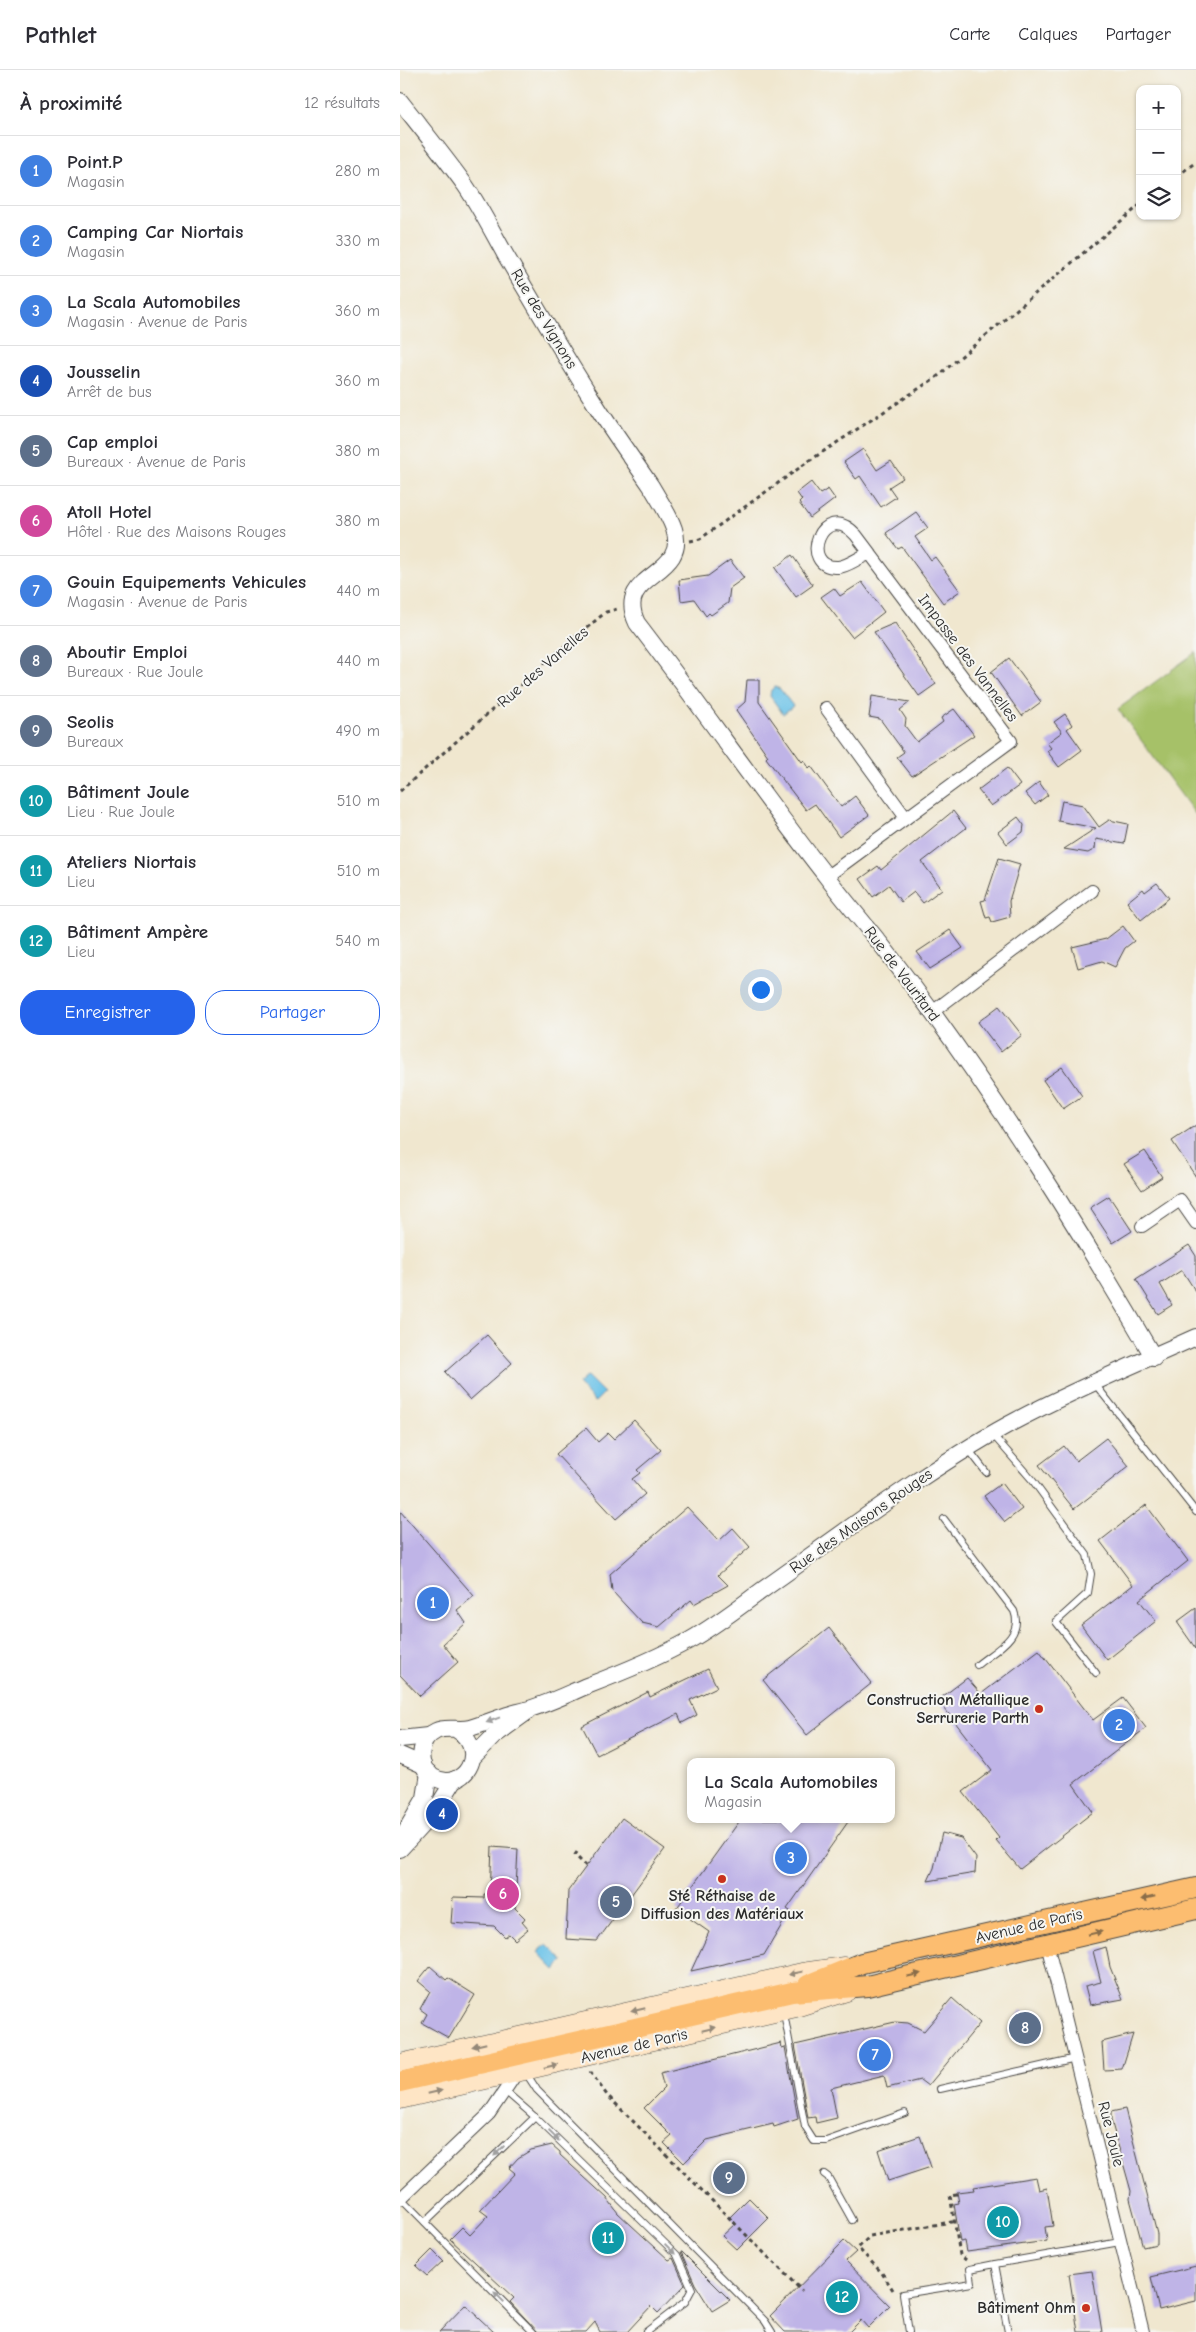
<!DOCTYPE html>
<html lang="fr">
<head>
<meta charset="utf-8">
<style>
	body { margin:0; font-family:"Comic Neue",sans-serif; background:#f2f2f3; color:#2b2b33 }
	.controls { position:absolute; right:15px; top:15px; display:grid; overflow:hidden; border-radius:10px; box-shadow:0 1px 4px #0004 }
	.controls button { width:45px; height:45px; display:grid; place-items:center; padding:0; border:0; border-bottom:1px solid #e1e1e2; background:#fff; color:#2b2b33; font:25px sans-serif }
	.you { position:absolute; left:360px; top:919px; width:18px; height:18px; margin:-12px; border:4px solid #fff; border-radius:50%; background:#1a73e8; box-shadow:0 0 0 8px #1a73e833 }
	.badge { display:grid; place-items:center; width:32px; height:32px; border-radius:50%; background:#2563eb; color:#fff; font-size:16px; font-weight:700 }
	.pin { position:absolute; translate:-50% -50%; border:2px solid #fff; box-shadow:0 1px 5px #0006 }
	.popup { position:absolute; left:287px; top:1688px; width:208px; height:65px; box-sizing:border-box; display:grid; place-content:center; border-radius:10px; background:#fff; filter:drop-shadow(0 1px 4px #0005); font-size:16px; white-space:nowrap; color:#7c7c81 }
	.popup b { font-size:19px; color:#2b2b33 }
	.popup::after { content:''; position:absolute; left:50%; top:100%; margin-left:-10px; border:10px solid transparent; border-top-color:#fff }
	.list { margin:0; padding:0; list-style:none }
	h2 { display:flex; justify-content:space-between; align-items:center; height:65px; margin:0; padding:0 20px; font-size:21px }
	h2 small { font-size:16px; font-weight:400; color:#7c7c81 }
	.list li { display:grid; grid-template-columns:32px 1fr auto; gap:15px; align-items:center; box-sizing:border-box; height:70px; padding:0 20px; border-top:1px solid #e1e1e2 }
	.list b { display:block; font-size:19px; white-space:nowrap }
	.list p { margin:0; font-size:16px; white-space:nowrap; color:#7c7c81 }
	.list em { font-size:16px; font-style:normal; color:#7c7c81 }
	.actions { display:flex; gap:10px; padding:15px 20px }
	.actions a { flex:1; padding:11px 0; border:1px solid #2563eb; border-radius:20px; text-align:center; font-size:18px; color:#2563eb }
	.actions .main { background:#2563eb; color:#fff }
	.icon { flex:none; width:28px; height:28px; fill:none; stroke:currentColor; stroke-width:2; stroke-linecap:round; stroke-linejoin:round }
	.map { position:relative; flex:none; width:796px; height:2262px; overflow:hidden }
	header { display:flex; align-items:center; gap:30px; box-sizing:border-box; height:70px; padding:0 25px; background:#fff; border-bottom:1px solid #e1e1e2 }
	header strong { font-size:24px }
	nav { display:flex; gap:28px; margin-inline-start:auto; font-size:18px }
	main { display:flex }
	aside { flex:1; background:#fff }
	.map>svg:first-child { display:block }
	.green { fill:#a6c168; stroke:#68764a }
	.water { fill:#6bc2e8; stroke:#4b768a }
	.building { fill:#bfb4e7 }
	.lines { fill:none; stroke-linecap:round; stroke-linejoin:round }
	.service-casing { stroke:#494744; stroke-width:8 }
	.minor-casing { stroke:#494744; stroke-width:14 }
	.tertiary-casing { stroke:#494744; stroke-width:18 }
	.secondary-casing { stroke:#494744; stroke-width:19 }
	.primary-casing { stroke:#494744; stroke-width:22 }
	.path { stroke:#494744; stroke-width:3; stroke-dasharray:4 4; stroke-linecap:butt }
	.service { stroke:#fff; stroke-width:6 }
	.minor { stroke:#fff; stroke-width:12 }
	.tertiary { stroke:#fff; stroke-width:16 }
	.secondary { stroke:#fee5c5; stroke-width:18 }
	.primary { stroke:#fcbd6f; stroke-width:20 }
	.oneway { fill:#a0a0a0 }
	.oneway2 { fill:#896d4a }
	.oneway3 { fill:#948878 }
	.poi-dot { fill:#c8321e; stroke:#f6f6f2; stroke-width:2 }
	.labels { text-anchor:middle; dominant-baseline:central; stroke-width:4; stroke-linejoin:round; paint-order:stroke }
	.street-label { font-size:16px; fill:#2b2b2b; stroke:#f6f6f2 }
	.poi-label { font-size:16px; font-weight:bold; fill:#2b2b2b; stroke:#f6f6f2; text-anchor:end }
</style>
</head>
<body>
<header>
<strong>Pathlet</strong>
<nav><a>Carte</a><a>Calques</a><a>Partager</a></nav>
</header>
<main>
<aside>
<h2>À proximité<small>12 résultats</small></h2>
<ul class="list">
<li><span class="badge" style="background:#3f7fe0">1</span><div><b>Point.P</b><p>Magasin</p></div><em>280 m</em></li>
<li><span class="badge" style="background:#3f7fe0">2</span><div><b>Camping Car Niortais</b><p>Magasin</p></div><em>330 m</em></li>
<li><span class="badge" style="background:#3f7fe0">3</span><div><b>La Scala Automobiles</b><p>Magasin · Avenue de Paris</p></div><em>360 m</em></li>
<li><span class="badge" style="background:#1a4fb4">4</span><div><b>Jousselin</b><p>Arrêt de bus</p></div><em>360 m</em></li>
<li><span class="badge" style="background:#5c6f8a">5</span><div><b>Cap emploi</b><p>Bureaux · Avenue de Paris</p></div><em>380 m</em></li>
<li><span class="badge" style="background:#d1479c">6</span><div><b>Atoll Hotel</b><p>Hôtel · Rue des Maisons Rouges</p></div><em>380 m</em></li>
<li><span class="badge" style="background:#3f7fe0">7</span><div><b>Gouin Equipements Vehicules</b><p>Magasin · Avenue de Paris</p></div><em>440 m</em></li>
<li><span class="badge" style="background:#5c6f8a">8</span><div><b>Aboutir Emploi</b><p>Bureaux · Rue Joule</p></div><em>440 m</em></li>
<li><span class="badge" style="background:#5c6f8a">9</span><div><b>Seolis</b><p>Bureaux</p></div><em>490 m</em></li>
<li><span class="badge" style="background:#0f9aa8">10</span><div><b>Bâtiment Joule</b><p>Lieu · Rue Joule</p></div><em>510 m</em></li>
<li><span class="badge" style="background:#0f9aa8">11</span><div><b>Ateliers Niortais</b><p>Lieu</p></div><em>510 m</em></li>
<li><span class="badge" style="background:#0f9aa8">12</span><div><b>Bâtiment Ampère</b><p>Lieu</p></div><em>540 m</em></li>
</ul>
<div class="actions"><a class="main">Enregistrer</a><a>Partager</a></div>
</aside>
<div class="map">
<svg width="796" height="2262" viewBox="0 0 796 2262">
	<rect width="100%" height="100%" fill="#f6f6f2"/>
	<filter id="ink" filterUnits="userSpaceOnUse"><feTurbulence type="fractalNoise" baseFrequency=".02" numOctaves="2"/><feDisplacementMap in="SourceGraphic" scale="10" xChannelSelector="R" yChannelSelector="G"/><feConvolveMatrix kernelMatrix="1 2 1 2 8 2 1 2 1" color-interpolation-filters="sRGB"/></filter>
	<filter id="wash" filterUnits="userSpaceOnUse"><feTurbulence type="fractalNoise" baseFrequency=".0096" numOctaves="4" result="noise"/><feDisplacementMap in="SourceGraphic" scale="20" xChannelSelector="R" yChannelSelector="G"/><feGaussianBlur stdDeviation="1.12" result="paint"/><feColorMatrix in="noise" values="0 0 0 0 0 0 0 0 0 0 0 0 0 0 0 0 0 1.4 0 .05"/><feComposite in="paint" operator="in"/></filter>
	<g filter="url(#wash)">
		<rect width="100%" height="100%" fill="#f0e7cf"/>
		<polygon class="green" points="796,582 796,745 718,639"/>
		<g class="water">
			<polygon points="375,617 380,619 393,636 383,644 370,626 371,620"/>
			<polygon points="187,1306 204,1323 195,1332 178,1314"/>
			<polygon points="147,1874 164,1891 155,1900 138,1882"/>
		</g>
		<g id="blocks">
			<g class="building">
				<polygon points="463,379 477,400 491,391 503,408 489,417 496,427 481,437 460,406 456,409 444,392"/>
				<polygon points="411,412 420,424 428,419 435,429 410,448 399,433 402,430 397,423"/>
				<polygon points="516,442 528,458 515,467 531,490 535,487 560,521 543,533 502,477 498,479 486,463"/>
				<polygon points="392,485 413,515 396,527 375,498"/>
				<polygon points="330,490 344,508 330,518 328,533 311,545 309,543 306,546 294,529 281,531 279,510 308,506"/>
				<polygon points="462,512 484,542 452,567 421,527 434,518 440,526"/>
				<polygon points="495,553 536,614 519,626 474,562"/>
				<polygon points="609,588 641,632 622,646 591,602"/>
				<polygon points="347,610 359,610 359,632 402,692 404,690 409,698 411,696 441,737 455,726 469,745 439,767 415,734 406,740 366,688 368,686 336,640 345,632"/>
				<polygon points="472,626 510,632 500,640 506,649 505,656 517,672 543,652 541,648 554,639 574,665 512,706 497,687 504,682 480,649 469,647"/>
				<polygon points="665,644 672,655 667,659 682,680 659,697 647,681 651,678 647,673 662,662 654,652"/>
				<polygon points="607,698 620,715 591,736 578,720"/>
				<polygon points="639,712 648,725 635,735 625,723"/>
				<polygon points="662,731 683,735 699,757 709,750 728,754 724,774 696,769 695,779 688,783 664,779 696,758 658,751"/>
				<polygon points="553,741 566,758 522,792 542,819 523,833 514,822 501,832 489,815 473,827 460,809 478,796 481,800"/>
				<polygon points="618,747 624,755 623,762 607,774 598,762"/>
				<polygon points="599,788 620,794 609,831 610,847 592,852 590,847 586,848 581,831 585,830"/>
				<polygon points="757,813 769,828 741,850 727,832 743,819 745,822"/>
				<polygon points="723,856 734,871 725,878 715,897 702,891 678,898 672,877 706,869"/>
				<polygon points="550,860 563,878 530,899 517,882"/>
				<polygon points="599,936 622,965 601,982 578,952"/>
				<polygon points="662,997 682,1026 663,1039 643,1010"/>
				<polygon points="796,1055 796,1107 772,1071"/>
				<polygon points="745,1081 762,1107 742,1120 724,1094"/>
				<polygon points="709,1126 732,1161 713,1173 690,1138"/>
				<polygon points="789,1175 796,1186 796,1222 782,1200 760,1214 772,1235 758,1244 736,1209"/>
				<polygon points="87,1265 112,1293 70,1330 45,1302"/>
				<polygon points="234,1350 261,1380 237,1400 240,1403 232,1409 245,1424 216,1449 156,1384 186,1358 198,1372 208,1363 214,1369"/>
				<polygon points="706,1368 729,1396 674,1439 639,1395 664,1376 676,1391"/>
				<polygon points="602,1413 622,1439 605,1452 584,1426"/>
				<polygon points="746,1435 788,1491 739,1530 756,1551 707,1590 681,1555 733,1515 700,1471"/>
				<polygon points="287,1437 319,1471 333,1458 350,1477 318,1505 328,1515 294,1534 291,1530 259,1557 242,1553 212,1521 210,1504"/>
				<polygon points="0,1441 74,1526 57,1540 66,1553 43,1574 58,1592 20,1626 0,1605"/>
				<polygon points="796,1538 796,1579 777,1552"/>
				<polygon points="429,1558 472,1613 407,1665 363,1610"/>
				<polygon points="639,1580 693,1650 723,1628 746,1658 673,1714 693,1742 620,1799 596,1771 599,1768 563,1722 592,1700 538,1630 567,1608 581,1624"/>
				<polygon points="308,1599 317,1617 290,1630 297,1645 282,1653 278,1644 197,1685 182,1656 248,1622 250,1627"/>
				<polygon points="222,1748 265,1779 197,1871 166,1869 168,1821"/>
				<polygon points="341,1749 450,1749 387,1839 390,1841 364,1885 291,1901 309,1862 276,1839"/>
				<polygon points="542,1763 561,1768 576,1788 575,1803 528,1811 534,1798"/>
				<polygon points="92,1777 118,1779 115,1838 125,1848 122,1852 128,1859 115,1870 109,1864 105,1867 94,1856 51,1853 53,1827 84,1828 84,1824 90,1824"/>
				<polygon points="706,1877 710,1897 723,1929 690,1935 685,1916 701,1912 693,1881"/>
				<polygon points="30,1896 46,1910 48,1908 75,1925 49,1968 22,1953 27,1944 20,1939 30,1921 18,1911"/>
				<polygon points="552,1928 580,1953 528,2016 520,2010 487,2018 484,2005 431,2018 437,2048 416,2053 415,2047 408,2048 395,1975 495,1952 508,1953 524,1961"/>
				<polygon points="621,1940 643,1954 629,1975 608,1962"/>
				<polygon points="733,1964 722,1999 704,2000 702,1972"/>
				<polygon points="381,1973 382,1978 385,1977 398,2049 374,2057 373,2054 307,2070 284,2093 264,2073 272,2066 244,2038 264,2018 260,2003"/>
				<polygon points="725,2039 757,2164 757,2174 743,2177 730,2129 731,2121 711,2050 711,2042"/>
				<polygon points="520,2066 531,2097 488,2111 478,2080"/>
				<polygon points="152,2075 160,2082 160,2085 207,2128 218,2143 269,2190 273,2188 285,2215 258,2243 251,2236 227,2262 200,2262 195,2252 186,2262 138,2262 110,2232 114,2228 50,2169 62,2157 70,2165 88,2146 80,2140 115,2103 109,2098 118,2088 131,2080"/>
				<polygon points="636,2107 639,2120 647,2118 653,2156 645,2157 647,2171 567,2182 565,2171 560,2172 554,2134 559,2133 557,2122 574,2120 573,2117"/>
				<polygon points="349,2128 369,2148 337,2180 322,2166 336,2153 330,2147"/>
				<polygon points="444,2171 456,2182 446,2191 490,2236 468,2258 461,2250 449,2262 385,2262 370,2246"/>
				<polygon points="32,2180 43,2191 27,2206 16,2196"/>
				<polygon points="281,2182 282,2182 330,2230 312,2241 295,2214"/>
				<polygon points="796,2196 796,2231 759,2240 751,2207"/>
				<polygon points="692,2201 702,2262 678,2262 669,2204"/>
				<polygon points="65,2235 94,2262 39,2262"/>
			</g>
		</g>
	</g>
	<g filter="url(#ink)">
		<use href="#blocks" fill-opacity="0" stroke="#494744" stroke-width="1"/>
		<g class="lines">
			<defs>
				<g id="service">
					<polyline points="695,1314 796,1442"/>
					<polyline points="593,1365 633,1411 687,1485 691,1504 688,1523 656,1552 696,1603"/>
					<polyline points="569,1380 586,1402"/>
					<path d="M544,1449l70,92c10,26 -19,39 -37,54"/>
					<polyline points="384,1943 405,2057 414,2071 426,2071 505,2043"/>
					<polyline points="126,2003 137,2020 365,2251 372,2262"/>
					<polyline points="540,2019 676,1988"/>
					<polyline points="105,2021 135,2047 277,2185 292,2219 285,2232 246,2262"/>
					<polyline points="424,2104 428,2107 452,2150"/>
					<polyline points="1,2128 133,2262"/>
					<polyline points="25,2152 135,2047"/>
					<polyline points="509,2262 503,2224 572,2213 570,2199 595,2194"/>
					<polyline points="608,2262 595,2194 720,2172"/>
				</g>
				<g id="minor">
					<polyline points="426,638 506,748"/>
					<path d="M426,807l185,-136 -155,-206c-34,-37 -59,34 -18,32 12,-1 21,-11 32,-13"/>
					<polyline points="531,943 692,821"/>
					<polyline points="742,1156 780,1130 796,1153"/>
					<polyline points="647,1874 743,2262"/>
					<polyline points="0,2129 89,2044 116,2004"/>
				</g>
				<g id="tertiary">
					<path d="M0,31c22,28 44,55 65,84 15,22 28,48 41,71 29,49 57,98 88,146 18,29 38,56 57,84 8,14 18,28 23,43 16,49 -61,43 -37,94 64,83 124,170 189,253 18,24 38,47 57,71 99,127 190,271 271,411"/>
					<path d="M57,1660c33,21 6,64 -24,47 -17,-11 -15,-37 3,-46 10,-5 23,0 34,-3 17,-5 32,-12 48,-16 23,-5 45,-16 66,-25 37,-14 72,-28 106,-47 25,-14 48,-32 71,-49 51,-36 101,-73 153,-108 33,-22 68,-45 103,-63 58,-31 119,-56 179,-83"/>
					<polyline points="0,1669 28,1666"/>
					<polyline points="0,1685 23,1695"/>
					<polyline points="73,1687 94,1666 127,1642"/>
					<polyline points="4,1764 25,1728 29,1703"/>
					<polyline points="0,1779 35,1741 55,1709"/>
				</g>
				<g id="secondary">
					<polyline points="0,1993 402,1902 444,1896"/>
					<polyline points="0,2030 396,1938 447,1922"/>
				</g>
				<g id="primary">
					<polyline points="408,1915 462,1893 796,1818"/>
					<polyline points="0,2012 392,1922 467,1916 796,1839"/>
				</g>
			</defs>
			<use href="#service" class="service-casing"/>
			<use href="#minor" class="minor-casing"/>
			<use href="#tertiary" class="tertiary-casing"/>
			<use href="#secondary" class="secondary-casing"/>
			<use href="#primary" class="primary-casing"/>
			<g class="path">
				<polyline points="777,106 796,92"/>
				<polyline points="290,471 300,469 409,391 538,306 740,135"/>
				<polyline points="0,721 167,574 206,542 217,539"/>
				<polyline points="177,1782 175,1785 186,1796"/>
				<polyline points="190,2002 207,2025 402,2221"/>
				<polyline points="557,2124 550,2125 560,2185 566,2190"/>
				<polyline points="493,2220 482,2203 458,2178 470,2166 557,2151"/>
			</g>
			<use href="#service" class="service"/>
			<use href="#minor" class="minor"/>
			<use href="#tertiary" class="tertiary"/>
			<use href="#secondary" class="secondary"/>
			<use href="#primary" class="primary"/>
		</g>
		<defs><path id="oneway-solid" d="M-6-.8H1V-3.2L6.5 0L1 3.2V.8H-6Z" transform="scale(1.25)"/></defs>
		<g class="oneway">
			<use href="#oneway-solid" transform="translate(93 1650) rotate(159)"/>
			<use href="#oneway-solid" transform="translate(154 2066) rotate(44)"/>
			<use href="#oneway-solid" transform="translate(99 2081) rotate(136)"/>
			<use href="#oneway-solid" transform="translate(270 2179) rotate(44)"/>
			<use href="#oneway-solid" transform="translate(99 2227) rotate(-135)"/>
		</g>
		<g class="oneway2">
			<use href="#oneway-solid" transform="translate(748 1828) rotate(167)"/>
			<use href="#oneway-solid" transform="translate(695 1863) rotate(-13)"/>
			<use href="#oneway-solid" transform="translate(514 1905) rotate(-13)"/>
		</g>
		<g class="oneway3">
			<use href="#oneway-solid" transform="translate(396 1903) rotate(168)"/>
			<use href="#oneway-solid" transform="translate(238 1940) rotate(167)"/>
			<use href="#oneway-solid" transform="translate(309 1959) rotate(-13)"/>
			<use href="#oneway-solid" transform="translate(79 1975) rotate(167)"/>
			<use href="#oneway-solid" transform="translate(151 1996) rotate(-13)"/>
			<use href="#oneway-solid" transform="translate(35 2022) rotate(-13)"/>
		</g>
	</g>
	<g class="poi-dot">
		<circle cx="639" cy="1639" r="5"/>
		<circle cx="322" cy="1809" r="5"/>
		<circle cx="686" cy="2238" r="5"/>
	</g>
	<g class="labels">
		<g class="street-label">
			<text transform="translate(144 249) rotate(59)">Rue des Vignons</text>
			<text transform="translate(568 588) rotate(53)">Impasse des Vannelles</text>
			<text transform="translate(143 597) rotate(-41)">Rue des Vanelles</text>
			<text transform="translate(502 904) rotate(53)">Rue de Vauritard</text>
			<text transform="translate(461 1451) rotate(-35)">Rue des Maisons Rouges</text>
			<text transform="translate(629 1856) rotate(-13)">Avenue de Paris</text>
			<text transform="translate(234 1976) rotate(-13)">Avenue de Paris</text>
			<text transform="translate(711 2064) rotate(76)">Rue Joule</text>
		</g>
		<g class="poi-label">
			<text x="629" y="1630">Construction Métallique<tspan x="629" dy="18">Serrurerie Parth</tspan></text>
			<text x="322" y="1826" text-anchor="middle">Sté Réthaise de<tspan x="322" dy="18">Diffusion des Matériaux</tspan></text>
			<text x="676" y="2238">Bâtiment Ohm</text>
		</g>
	</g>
</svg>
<div class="controls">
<button>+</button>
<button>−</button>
<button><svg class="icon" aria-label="layers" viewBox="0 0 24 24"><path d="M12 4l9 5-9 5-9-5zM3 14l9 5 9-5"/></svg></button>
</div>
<div class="you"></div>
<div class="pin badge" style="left:33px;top:1533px;background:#3f7fe0">1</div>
<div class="pin badge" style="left:719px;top:1655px;background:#3f7fe0">2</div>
<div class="pin badge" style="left:391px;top:1788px;background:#3f7fe0">3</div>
<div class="popup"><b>La Scala Automobiles</b>Magasin</div>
<div class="pin badge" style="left:42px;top:1744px;background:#1a4fb4">4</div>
<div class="pin badge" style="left:216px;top:1832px;background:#5c6f8a">5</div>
<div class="pin badge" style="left:103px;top:1824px;background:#d1479c">6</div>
<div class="pin badge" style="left:475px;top:1985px;background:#3f7fe0">7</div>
<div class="pin badge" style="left:625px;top:1958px;background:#5c6f8a">8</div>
<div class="pin badge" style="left:329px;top:2108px;background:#5c6f8a">9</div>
<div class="pin badge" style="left:603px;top:2152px;background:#0f9aa8">10</div>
<div class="pin badge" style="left:208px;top:2168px;background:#0f9aa8">11</div>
<div class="pin badge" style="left:442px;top:2227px;background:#0f9aa8">12</div>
</div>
</main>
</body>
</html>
